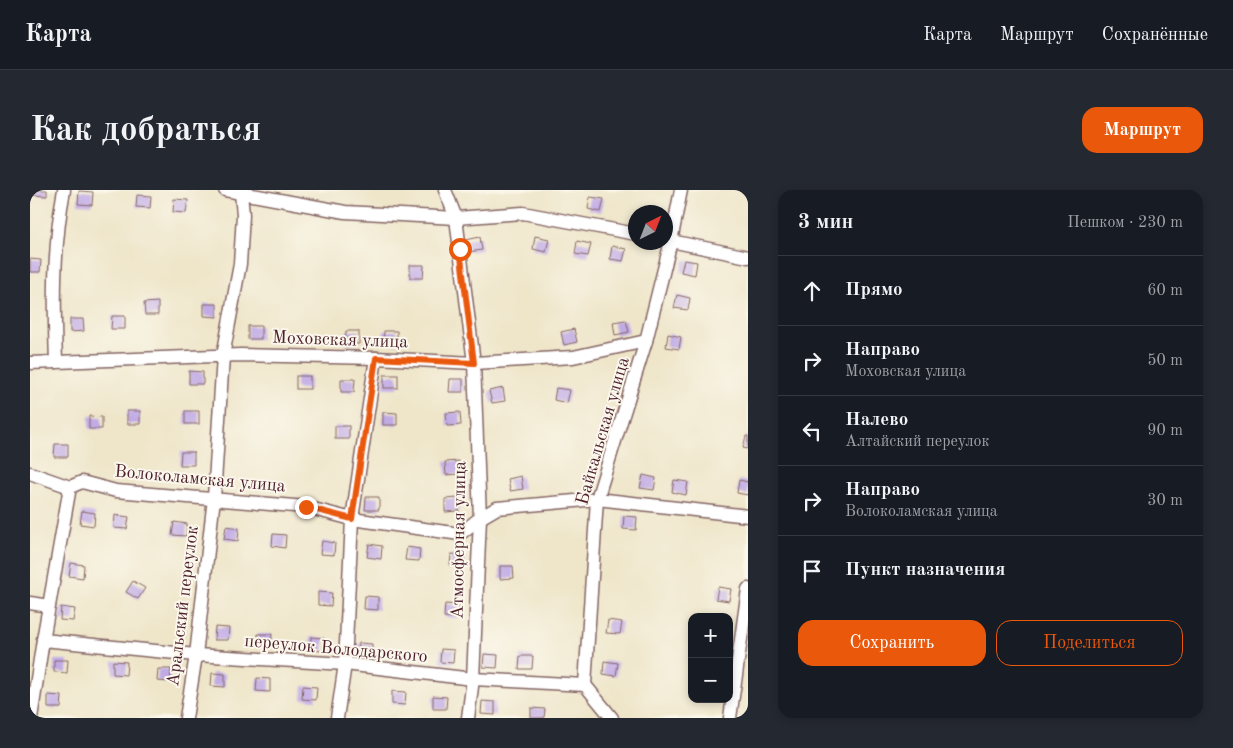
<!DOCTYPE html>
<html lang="ru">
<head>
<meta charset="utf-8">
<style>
	body { margin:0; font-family:"Old Standard TT",serif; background:#242831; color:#f1f3f6 }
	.controls { position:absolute; right:15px; bottom:15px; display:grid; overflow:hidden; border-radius:10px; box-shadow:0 2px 8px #0003 }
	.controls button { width:45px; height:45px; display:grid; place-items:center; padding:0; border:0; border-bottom:1px solid #363941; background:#171b24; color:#f1f3f6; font:25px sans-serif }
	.compass { position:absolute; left:598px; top:15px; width:45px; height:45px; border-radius:50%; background:#171b24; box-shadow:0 2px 8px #0003; rotate:42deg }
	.stop { position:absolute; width:15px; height:15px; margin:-11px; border:4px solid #ea580c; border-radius:50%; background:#fff }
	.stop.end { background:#ea580c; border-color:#fff; box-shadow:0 1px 5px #0008 }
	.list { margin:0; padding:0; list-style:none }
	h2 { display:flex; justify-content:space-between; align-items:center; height:65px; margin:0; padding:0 20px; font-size:21px }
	h2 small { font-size:16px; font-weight:400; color:#9ea1a6 }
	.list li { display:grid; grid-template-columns:32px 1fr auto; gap:15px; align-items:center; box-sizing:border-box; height:70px; padding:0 20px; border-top:1px solid #363941 }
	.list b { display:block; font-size:19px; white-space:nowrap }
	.list p { margin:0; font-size:16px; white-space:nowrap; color:#9ea1a6 }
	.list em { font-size:16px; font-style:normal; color:#9ea1a6 }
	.actions { display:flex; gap:10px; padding:15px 20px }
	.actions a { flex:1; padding:11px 0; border:1px solid #ea580c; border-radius:15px; text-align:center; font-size:18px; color:#ea580c }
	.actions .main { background:#ea580c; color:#fff }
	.icon { flex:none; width:28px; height:28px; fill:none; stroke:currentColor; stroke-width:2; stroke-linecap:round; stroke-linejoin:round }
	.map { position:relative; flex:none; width:718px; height:528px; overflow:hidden; border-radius:15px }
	header { display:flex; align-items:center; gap:30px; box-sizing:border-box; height:70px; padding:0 25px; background:#171b24; border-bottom:1px solid #363941 }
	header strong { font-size:24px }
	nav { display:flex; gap:28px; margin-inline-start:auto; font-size:18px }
	.intro { display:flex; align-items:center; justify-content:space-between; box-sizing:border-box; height:120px; padding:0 30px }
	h1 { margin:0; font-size:35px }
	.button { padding:12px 22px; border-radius:15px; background:#ea580c; color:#fff; font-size:18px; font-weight:700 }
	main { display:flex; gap:30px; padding:0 30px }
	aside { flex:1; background:#171b24; border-radius:15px; box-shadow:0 2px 8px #0003 }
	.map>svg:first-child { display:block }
	.building { fill:#c1abe5 }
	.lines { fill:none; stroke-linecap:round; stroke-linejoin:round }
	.minor-casing { stroke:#846563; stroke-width:15 }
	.minor { stroke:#fff; stroke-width:12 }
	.route { stroke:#ea580c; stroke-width:6 }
	.labels { text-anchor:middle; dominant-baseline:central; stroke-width:4; stroke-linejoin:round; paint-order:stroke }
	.street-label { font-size:18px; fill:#4a1f2b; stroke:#fbf7ec }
</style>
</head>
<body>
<header>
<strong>Карта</strong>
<nav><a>Карта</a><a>Маршрут</a><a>Сохранённые</a></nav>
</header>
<div class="intro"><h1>Как добраться</h1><a class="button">Маршрут</a></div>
<main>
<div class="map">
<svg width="718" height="528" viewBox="0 0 718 528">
	<rect width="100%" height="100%" fill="#fbf7ec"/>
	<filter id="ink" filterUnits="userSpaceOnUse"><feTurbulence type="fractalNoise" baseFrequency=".02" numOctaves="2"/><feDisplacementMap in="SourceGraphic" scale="10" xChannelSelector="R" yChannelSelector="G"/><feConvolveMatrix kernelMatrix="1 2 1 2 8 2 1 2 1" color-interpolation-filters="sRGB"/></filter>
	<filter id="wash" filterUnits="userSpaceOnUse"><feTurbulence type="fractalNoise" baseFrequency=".0096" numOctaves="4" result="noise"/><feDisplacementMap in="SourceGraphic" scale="20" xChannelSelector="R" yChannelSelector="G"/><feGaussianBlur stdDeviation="1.12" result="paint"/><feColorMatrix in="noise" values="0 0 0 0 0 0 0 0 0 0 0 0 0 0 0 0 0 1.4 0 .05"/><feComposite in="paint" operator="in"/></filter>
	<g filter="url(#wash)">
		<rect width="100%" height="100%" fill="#efe6ca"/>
		<g id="blocks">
			<g class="building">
				<polygon points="3,0 17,0 17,6 3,5"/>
				<polygon points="49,1 63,2 62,15 48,14"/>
				<polygon points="107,5 121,6 120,18 106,17"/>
				<polygon points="560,7 574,9 571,22 558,19"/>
				<polygon points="144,9 158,10 156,23 143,22"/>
				<polygon points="505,46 519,49 516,62 503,59"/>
				<polygon points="450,47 452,60 438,62 436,50"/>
				<polygon points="547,51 561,54 558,66 545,64"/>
				<polygon points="582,56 596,59 593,71 580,69"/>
				<polygon points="0,69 11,70 10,82 0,82"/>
				<polygon points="654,70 667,72 665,85 651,82"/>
				<polygon points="380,75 394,75 393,88 380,88"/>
				<polygon points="647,105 660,108 658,120 644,118"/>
				<polygon points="128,112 128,125 115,125 114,113"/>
				<polygon points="174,114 187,114 187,127 174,126"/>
				<polygon points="82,126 95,126 95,139 81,139"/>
				<polygon points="40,129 53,129 54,141 40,142"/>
				<polygon points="596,130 599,142 585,145 583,132"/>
				<rect x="218" y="136" width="13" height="13"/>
				<polygon points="544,139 547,152 534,155 531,142"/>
				<polygon points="316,141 329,141 329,154 315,154"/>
				<polygon points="354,141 367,141 367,154 353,154"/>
				<polygon points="638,144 651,147 649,159 636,157"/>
				<polygon points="159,181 173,182 173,194 159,194"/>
				<rect x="354" y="185" width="14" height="13"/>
				<rect x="266" y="186" width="14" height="13"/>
				<polygon points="311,189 325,189 324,202 311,202"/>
				<polygon points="420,189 433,189 433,202 419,202"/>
				<polygon points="473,198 475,211 462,213 459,201"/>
				<polygon points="526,198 540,200 537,213 524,210"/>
				<rect x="97" y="221" width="13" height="13"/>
				<rect x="155" y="221" width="14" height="13"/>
				<polygon points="353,222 367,223 367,235 353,235"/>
				<polygon points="430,222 431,235 417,236 416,223"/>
				<polygon points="59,226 72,227 72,239 59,239"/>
				<rect x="305" y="236" width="14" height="13"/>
				<polygon points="716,246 718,246 718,259 713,258"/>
				<polygon points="25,254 38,254 38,267 24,267"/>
				<polygon points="151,262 164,262 164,275 150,275"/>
				<polygon points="429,271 429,284 416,285 415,272"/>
				<polygon points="613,285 626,288 624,300 610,298"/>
				<polygon points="491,286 493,299 480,301 478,289"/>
				<polygon points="644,290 658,292 656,305 642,302"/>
				<polygon points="709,290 718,292 718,305 707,303"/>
				<polygon points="336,307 349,307 349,320 335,320"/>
				<polygon points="428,308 429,321 415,322 415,309"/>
				<polygon points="52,321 65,323 64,336 50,334"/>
				<polygon points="85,325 99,327 97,339 84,338"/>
				<polygon points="594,326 607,327 606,340 593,339"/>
				<polygon points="144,332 157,334 156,346 142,345"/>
				<polygon points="196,336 209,338 208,351 194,349"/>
				<polygon points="243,344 256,345 255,358 242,356"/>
				<polygon points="292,351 305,353 304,365 290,364"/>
				<polygon points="339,354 352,356 351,369 337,367"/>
				<polygon points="377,357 390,359 389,371 375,370"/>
				<polygon points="421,364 435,365 433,378 420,376"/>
				<polygon points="41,373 54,375 53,388 39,386"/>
				<polygon points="470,376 483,376 484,388 470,389"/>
				<polygon points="103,391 115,398 108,409 96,402"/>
				<polygon points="688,397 701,399 699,411 686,409"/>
				<polygon points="288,402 302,403 301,416 288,415"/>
				<polygon points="335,406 348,407 348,420 334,419"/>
				<polygon points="415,414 429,415 428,428 414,427"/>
				<polygon points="31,417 45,419 43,431 30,430"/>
				<polygon points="578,430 592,432 590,444 576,443"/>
				<polygon points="185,437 199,438 198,450 184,450"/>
				<polygon points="228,444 242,444 241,457 228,456"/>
				<polygon points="281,447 294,448 293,461 280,460"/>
				<polygon points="329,453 342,454 342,466 328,466"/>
				<polygon points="411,459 424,460 423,473 410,472"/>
				<polygon points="454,464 468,465 467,478 453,477"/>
				<polygon points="490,466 503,466 502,479 489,479"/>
				<polygon points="24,470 38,470 37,483 24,482"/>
				<polygon points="83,471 97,472 96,485 83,484"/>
				<polygon points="574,471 588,473 586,486 573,484"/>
				<polygon points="128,479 141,479 140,492 127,491"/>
				<polygon points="182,483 195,484 195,497 181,496"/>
				<polygon points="227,488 240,489 240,502 226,501"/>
				<polygon points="273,496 287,497 286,510 272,509"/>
				<polygon points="362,501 376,502 375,515 362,514"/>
				<polygon points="18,505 32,506 31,518 18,518"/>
				<polygon points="403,506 417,507 416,519 403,519"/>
				<polygon points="452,511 465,512 465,525 451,524"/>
				<polygon points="501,518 515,519 514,528 501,528"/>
			</g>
		</g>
	</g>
	<g filter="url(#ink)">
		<use href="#blocks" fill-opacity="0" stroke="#846563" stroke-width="1"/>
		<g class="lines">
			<defs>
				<g id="minor">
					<polyline points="195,0 315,22 426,28 493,23 606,44"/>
					<polyline points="415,0 426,28 444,173 450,328 443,489 438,528"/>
					<polyline points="636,50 718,67"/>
					<path d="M26,172c-2,-58 -3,-115 8,-172"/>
					<polyline points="0,173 211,165 346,168 444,173 543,167 616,151"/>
					<polyline points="0,283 40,297 52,292 86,301 276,317 322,329 430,344 450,328 467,318 567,309 718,326"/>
					<polyline points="0,413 19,416"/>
					<polyline points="13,450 166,465 315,474 443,489 555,495 582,528"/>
					<polyline points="555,495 567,309 616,151 641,51 651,0"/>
					<polyline points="1,528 13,450 40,297"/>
					<polyline points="156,528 166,465 184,308 193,166 210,74 213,25 211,3"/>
					<polyline points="307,528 315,474 322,329 346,168"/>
					<polyline points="700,528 718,399"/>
				</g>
			</defs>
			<use href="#minor" class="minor-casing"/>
			<use href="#minor" class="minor"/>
		</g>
	</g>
	<g class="lines" filter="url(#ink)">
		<polyline class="route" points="276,317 322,329 346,168 444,173 430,59"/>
	</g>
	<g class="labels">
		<g class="street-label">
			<text transform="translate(310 150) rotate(2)">Моховская улица</text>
			<text transform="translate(573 241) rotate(-74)">Байкальская улица</text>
			<text transform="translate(170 289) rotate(5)">Волоколамская улица</text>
			<text transform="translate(429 350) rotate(-89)">Атмосферная улица</text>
			<text transform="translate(153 416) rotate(-83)">Аральский переулок</text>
			<text transform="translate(306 459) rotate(5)">переулок Володарского</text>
		</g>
	</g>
</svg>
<div class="controls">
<button>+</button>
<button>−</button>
</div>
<svg class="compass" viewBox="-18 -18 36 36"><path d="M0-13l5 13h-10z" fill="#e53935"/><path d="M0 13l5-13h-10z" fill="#9ea1a6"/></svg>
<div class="stop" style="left:430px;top:59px"></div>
<div class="stop end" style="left:276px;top:317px"></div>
</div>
<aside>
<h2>3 мин<small>Пешком · 230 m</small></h2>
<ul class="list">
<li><svg class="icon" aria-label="ahead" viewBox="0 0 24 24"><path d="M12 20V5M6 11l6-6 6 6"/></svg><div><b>Прямо</b></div><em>60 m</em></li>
<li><svg class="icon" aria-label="right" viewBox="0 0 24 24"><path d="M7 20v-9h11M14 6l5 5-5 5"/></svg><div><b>Направо</b><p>Моховская улица</p></div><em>50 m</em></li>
<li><svg class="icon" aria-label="left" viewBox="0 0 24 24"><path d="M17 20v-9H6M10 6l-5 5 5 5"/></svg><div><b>Налево</b><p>Алтайский переулок</p></div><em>90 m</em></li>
<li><svg class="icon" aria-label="right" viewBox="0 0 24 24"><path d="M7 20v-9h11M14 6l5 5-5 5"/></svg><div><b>Направо</b><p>Волоколамская улица</p></div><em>30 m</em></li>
<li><svg class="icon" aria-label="arrive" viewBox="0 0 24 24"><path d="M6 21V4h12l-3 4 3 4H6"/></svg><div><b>Пункт назначения</b></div></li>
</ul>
<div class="actions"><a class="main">Сохранить</a><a>Поделиться</a></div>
</aside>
</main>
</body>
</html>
